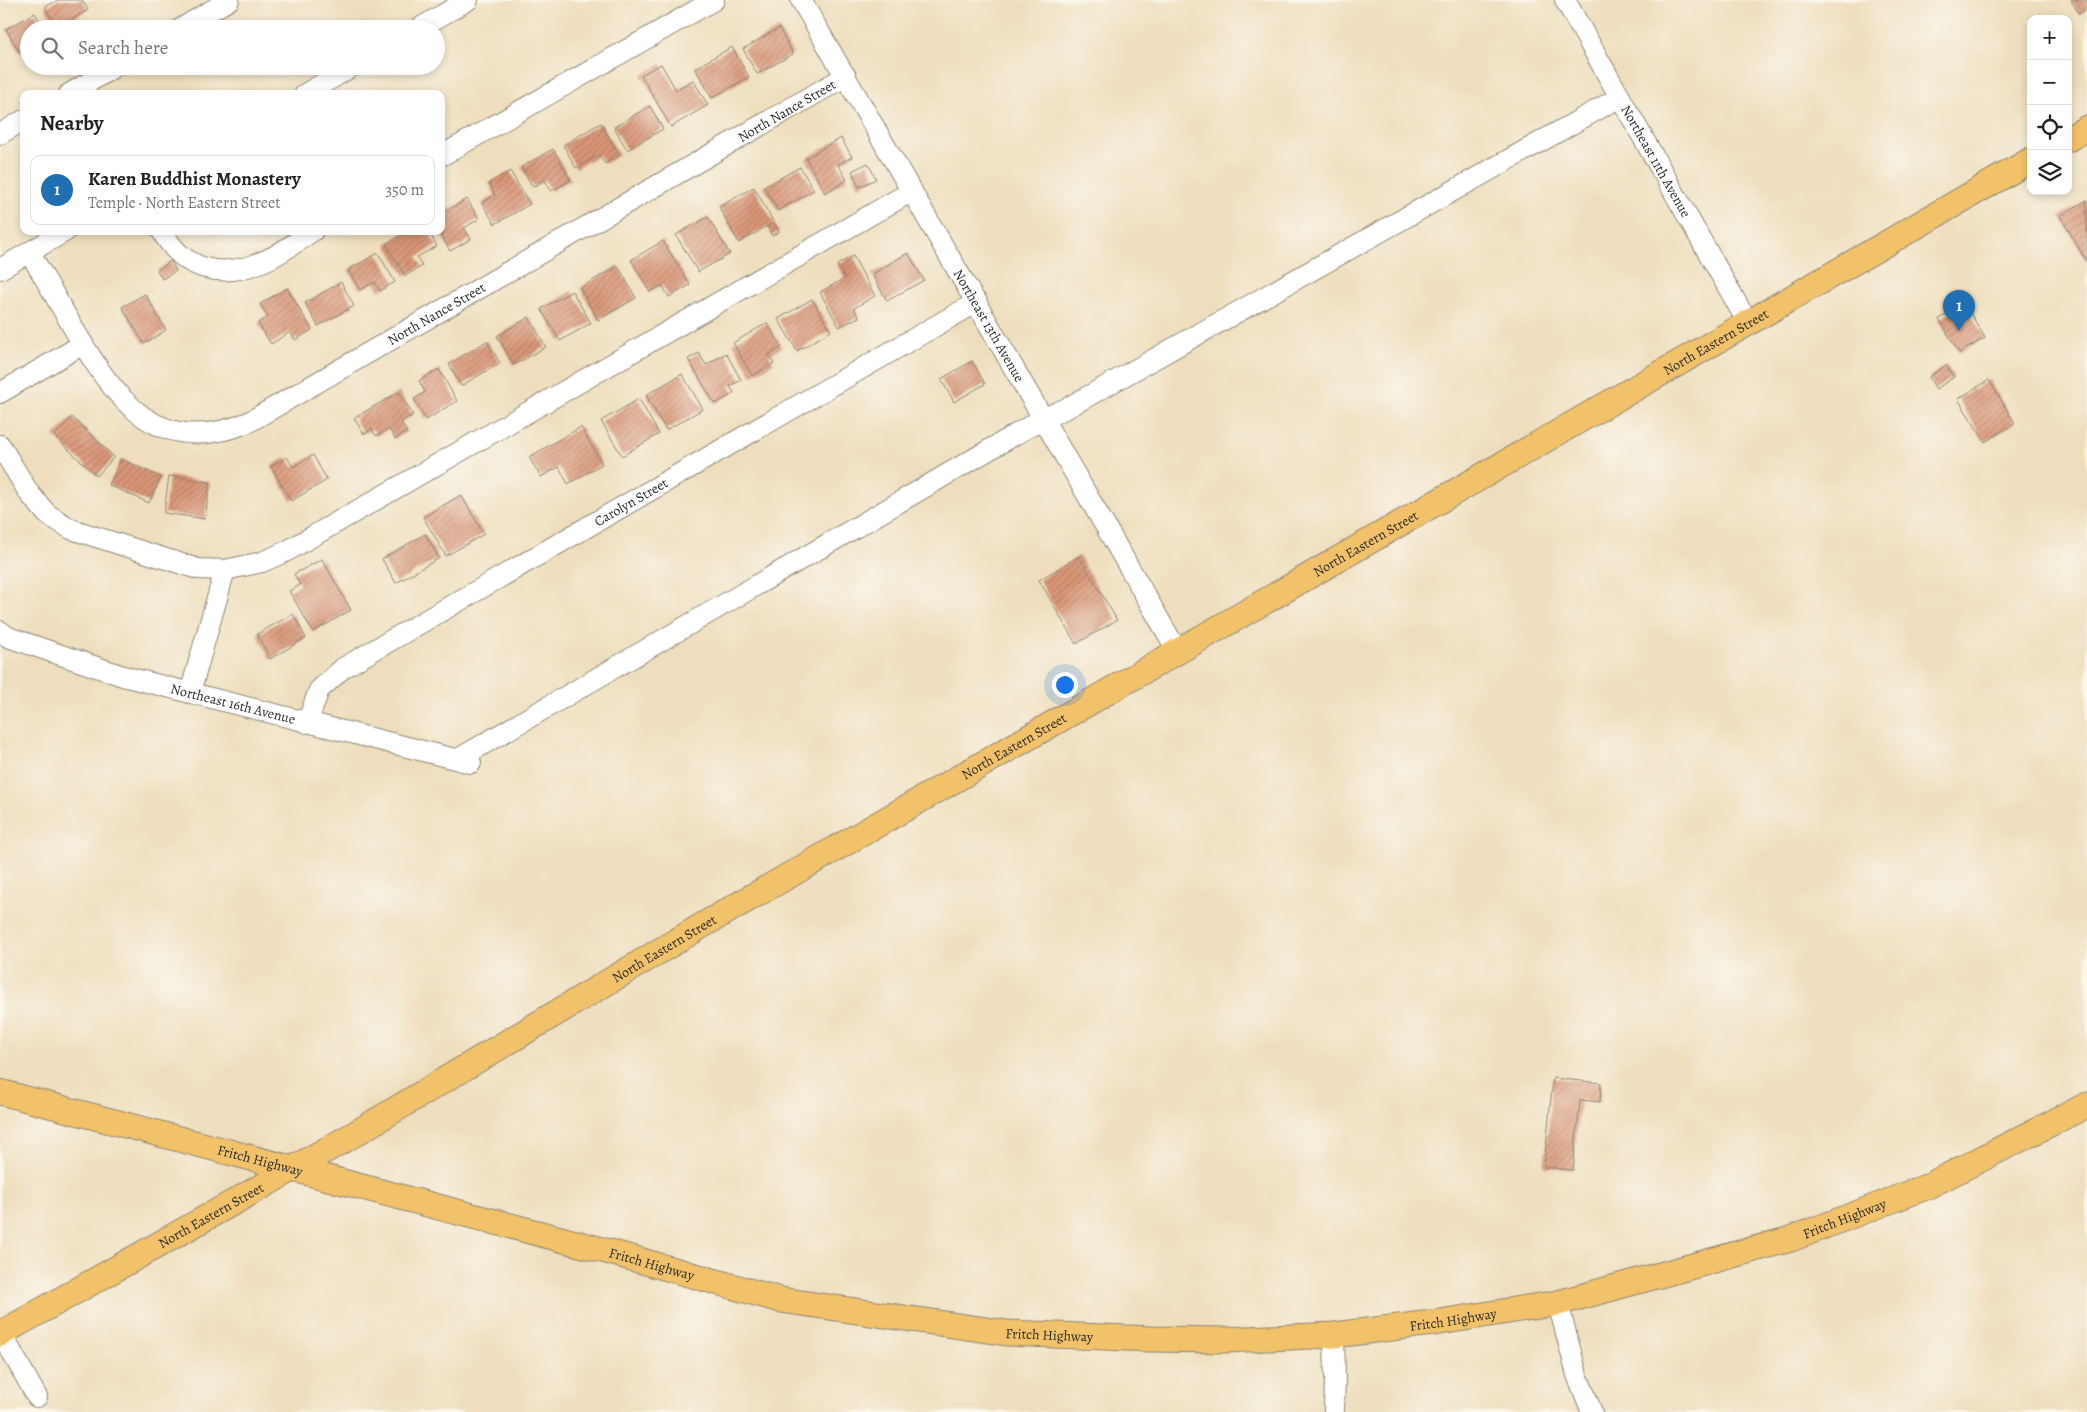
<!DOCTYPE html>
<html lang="en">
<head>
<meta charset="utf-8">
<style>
	body { margin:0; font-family:Alegreya,serif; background:#f6f6f6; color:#222 }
	.controls { position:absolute; right:15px; top:15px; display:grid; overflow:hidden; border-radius:10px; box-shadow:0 2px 8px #0003 }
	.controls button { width:45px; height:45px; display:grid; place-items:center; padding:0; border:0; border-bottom:1px solid #e0e0e0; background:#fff; color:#222; font:25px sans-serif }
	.you { position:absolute; left:1064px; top:684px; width:18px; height:18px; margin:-12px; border:4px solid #fff; border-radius:50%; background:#1a73e8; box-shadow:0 0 0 8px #1a73e833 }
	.badge { display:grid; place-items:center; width:32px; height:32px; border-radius:50%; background:#1f6fb2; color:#fff; font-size:16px; font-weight:700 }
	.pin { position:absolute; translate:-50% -41px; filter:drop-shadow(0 1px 2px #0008) }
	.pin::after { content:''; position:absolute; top:26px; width:18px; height:15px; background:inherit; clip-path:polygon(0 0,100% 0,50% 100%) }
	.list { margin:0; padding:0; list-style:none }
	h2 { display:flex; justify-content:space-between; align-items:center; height:65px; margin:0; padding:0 20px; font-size:21px }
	h2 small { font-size:16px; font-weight:400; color:#767676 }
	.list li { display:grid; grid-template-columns:32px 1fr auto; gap:15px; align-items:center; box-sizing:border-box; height:70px; margin:0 10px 10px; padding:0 10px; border:1px solid #e0e0e0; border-radius:10px }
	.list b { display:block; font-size:19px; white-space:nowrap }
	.list p { margin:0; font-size:16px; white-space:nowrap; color:#767676 }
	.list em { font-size:16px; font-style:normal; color:#767676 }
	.icon { flex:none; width:28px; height:28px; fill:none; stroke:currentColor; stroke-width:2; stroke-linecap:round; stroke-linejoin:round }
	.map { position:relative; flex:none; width:2087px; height:1412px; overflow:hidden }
	.search { position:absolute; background:#fff; box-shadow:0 2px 8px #0003; left:20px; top:20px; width:425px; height:55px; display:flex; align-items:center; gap:12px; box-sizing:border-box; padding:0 18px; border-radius:28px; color:#767676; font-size:19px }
	.panel { position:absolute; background:#fff; box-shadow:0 2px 8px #0003; left:20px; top:90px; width:425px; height:145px; border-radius:10px }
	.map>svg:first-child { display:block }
	.building { fill:url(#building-hatch) }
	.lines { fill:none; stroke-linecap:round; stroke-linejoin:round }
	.minor-casing { stroke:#8c8474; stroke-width:22 }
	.major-casing { stroke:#8c8474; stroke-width:27 }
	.minor { stroke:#fff; stroke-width:20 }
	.major { stroke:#f2c26a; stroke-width:25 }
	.labels { text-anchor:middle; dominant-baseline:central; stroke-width:4.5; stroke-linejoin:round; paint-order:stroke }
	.street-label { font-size:14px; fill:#2b2b2b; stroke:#fbf7ec }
</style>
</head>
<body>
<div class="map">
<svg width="2087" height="1412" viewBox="0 0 2087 1412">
	<defs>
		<pattern id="building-hatch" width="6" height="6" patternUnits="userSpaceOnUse" patternTransform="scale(1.25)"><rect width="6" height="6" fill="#da9677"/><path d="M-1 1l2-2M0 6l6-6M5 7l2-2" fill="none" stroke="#b17b62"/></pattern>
	</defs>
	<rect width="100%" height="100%" fill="#fbf7ec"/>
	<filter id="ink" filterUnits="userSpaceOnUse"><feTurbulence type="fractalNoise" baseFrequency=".02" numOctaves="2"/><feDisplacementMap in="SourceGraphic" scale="10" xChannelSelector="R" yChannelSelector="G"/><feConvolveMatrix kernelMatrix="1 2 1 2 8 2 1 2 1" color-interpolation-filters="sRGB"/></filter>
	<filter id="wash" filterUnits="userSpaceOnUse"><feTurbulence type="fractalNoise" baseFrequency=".0096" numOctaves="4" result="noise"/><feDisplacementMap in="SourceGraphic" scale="20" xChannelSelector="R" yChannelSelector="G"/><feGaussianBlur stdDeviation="1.12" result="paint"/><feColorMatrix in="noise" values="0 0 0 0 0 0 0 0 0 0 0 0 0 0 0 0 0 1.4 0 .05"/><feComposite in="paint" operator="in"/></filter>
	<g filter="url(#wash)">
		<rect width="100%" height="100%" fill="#eedebd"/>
		<g id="blocks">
			<g class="building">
				<polygon points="58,0 82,0 88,10 57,28 45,7"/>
				<polygon points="2071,0 2087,0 2087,9 2079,14"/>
				<polygon points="35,13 44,29 29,29 29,48 20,53 6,29"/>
				<polygon points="779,28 793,54 757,74 743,49"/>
				<polygon points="732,47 749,77 712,98 695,68"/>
				<polygon points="661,64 676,90 693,80 708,105 671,127 641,75"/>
				<polygon points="650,106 663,129 627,150 614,127"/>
				<polygon points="601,123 619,155 605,164 599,155 576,168 563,145"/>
				<polygon points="841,138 852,157 838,164 847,180 825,193 806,158"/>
				<polygon points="553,149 571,180 551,191 545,180 533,187 521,167"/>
				<polygon points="868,163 876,179 859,187 852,171"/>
				<polygon points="800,167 814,190 778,211 764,187"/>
				<polygon points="510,171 530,204 495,224 482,203 495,195 489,183"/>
				<polygon points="754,187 779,232 772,236 767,226 739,243 719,207"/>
				<polygon points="467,199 479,219 464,228 471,239 450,251 439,231 441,231 441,214"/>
				<polygon points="2087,200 2087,262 2060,216"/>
				<polygon points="708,217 730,254 698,272 676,235"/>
				<polygon points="408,231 428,231 437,246 417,257 422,266 405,276 386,244"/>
				<polygon points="663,241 690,285 669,297 662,285 650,292 631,260"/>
				<polygon points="378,253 395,282 380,291 375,282 360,290 348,270"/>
				<polygon points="908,253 924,280 887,301 872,274"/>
				<polygon points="853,256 875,296 854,308 859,317 839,327 820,292 845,278 837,265"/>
				<polygon points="171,261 176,271 162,279 157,270"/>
				<polygon points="618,266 636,298 598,320 580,288"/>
				<polygon points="341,282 354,306 318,326 305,303"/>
				<polygon points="287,288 312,330 295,340 290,332 271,344 258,323 268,317 260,304"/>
				<polygon points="572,291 591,323 560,341 541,309"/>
				<polygon points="145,294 166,330 144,344 122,307"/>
				<polygon points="812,299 831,331 797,351 778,319"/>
				<polygon points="1965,304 1985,338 1959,353 1939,319"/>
				<polygon points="529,317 546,347 514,365 497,336"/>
				<polygon points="767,323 782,347 769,355 774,363 752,376 733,343"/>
				<polygon points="487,341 500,363 461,386 449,364"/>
				<polygon points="699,353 706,365 726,353 741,380 730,386 734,393 715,404 688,359"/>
				<polygon points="972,361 985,384 954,402 941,379"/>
				<polygon points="1946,365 1954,377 1936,389 1929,377"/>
				<polygon points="439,369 457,401 426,420 414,399 425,392 419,381"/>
				<polygon points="682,374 703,409 666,430 646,395"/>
				<polygon points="1989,380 2015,423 1985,442 1958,399"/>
				<polygon points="399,392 413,415 401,422 407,432 395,439 389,429 376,436 372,429 364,434 354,418"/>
				<polygon points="639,399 659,434 622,456 601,421"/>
				<polygon points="72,417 114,457 97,476 54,436"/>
				<polygon points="581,427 602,464 568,484 559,467 541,477 529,457"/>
				<polygon points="313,455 327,480 291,501 271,466 287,457 293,467"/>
				<polygon points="121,459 161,477 149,503 109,485"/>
				<polygon points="169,476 210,482 205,519 164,513"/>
				<polygon points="461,495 484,534 446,556 423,517"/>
				<polygon points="425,534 439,558 396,583 382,559"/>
				<polygon points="1079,556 1117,620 1076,644 1039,580"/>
				<polygon points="322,559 351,610 313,632 289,591 300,585 294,574"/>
				<polygon points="293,614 306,638 270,659 257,634"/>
				<polygon points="1553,1078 1601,1083 1600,1102 1580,1100 1573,1170 1544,1167"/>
			</g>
		</g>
	</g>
	<g filter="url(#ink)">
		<use href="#blocks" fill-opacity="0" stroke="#8c8474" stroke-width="1"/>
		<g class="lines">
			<defs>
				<g id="minor">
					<path id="s1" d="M801,0l377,652"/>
					<path id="s2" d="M1565,0l183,323"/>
					<polyline points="180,29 229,0"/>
					<polyline points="418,29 468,0"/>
					<polyline points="69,94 116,66"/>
					<polyline points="305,94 353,66"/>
					<polyline points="0,134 24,120"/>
					<polyline points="441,156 714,0"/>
					<path d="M162,231c22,41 61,48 102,30 17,-7 33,-20 49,-30"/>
					<path id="s3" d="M29,252c16,26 31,53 46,79 42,71 83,128 174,91l597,-346"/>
					<polyline points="0,269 66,231"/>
					<polyline points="0,393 83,344"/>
					<polyline points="0,445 29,493 47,514 71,529 198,569 225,570 262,562 287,551 912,191"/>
					<path id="s4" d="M0,631l8,6 115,39 348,87"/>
					<polyline points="190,693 225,570"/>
					<path id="s5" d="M307,723l12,-33 24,-22 634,-366"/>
					<polyline points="458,759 1042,419 1067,408 1620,97"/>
					<polyline points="1558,1303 1577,1375 1592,1412"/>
					<polyline points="1,1333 37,1397"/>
					<polyline points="1334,1335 1335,1378 1334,1412"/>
				</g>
				<g id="major">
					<polyline points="2068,139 2087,128"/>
					<path id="s6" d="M0,1092l610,160 171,48 226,33 144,6 74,1 109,-5 106,-13 118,-19 233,-64 135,-52 161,-82"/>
					<path id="s7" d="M0,1334l351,-198 352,-211 1328,-765"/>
				</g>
			</defs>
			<use href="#minor" class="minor-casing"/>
			<use href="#major" class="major-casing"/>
			<use href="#minor" class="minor"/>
			<use href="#major" class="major"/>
		</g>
	</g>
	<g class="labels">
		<g class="street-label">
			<text stroke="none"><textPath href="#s3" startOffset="934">North Nance Street</textPath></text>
			<text stroke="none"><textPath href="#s2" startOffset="185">Northeast 11th Avenue</textPath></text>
			<text stroke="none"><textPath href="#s3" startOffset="529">North Nance Street</textPath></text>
			<text stroke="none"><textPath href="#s1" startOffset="376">Northeast 13th Avenue</textPath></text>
			<text stroke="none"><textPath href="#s7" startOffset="1982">North Eastern Street</textPath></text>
			<text stroke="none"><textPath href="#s5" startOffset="400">Carolyn Street</textPath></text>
			<text stroke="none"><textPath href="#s7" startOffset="1578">North Eastern Street</textPath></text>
			<text stroke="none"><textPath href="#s4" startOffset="245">Northeast 16th Avenue</textPath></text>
			<text stroke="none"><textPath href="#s7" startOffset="1172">North Eastern Street</textPath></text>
			<text stroke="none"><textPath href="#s7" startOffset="768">North Eastern Street</textPath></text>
			<text stroke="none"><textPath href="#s6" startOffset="269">Fritch Highway</textPath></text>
			<text stroke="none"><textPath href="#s7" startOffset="242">North Eastern Street</textPath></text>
			<text stroke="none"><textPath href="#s6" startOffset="1889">Fritch Highway</textPath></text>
			<text stroke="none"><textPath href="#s6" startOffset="674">Fritch Highway</textPath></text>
			<text stroke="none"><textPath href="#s6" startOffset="1484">Fritch Highway</textPath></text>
			<text stroke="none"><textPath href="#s6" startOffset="1079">Fritch Highway</textPath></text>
		</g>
	</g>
</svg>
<div class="controls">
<button>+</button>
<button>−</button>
<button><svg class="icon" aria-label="locate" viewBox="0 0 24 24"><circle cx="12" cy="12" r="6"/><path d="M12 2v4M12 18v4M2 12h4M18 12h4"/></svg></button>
<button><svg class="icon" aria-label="layers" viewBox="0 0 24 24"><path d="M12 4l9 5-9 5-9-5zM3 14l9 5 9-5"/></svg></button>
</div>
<div class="you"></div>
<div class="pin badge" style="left:1959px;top:331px">1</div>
<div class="search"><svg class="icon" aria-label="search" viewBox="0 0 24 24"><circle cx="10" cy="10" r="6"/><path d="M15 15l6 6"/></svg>Search here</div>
<section class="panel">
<h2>Nearby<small></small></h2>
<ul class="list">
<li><span class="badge">1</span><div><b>Karen Buddhist Monastery</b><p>Temple · North Eastern Street</p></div><em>350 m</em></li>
</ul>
</section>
</div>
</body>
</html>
